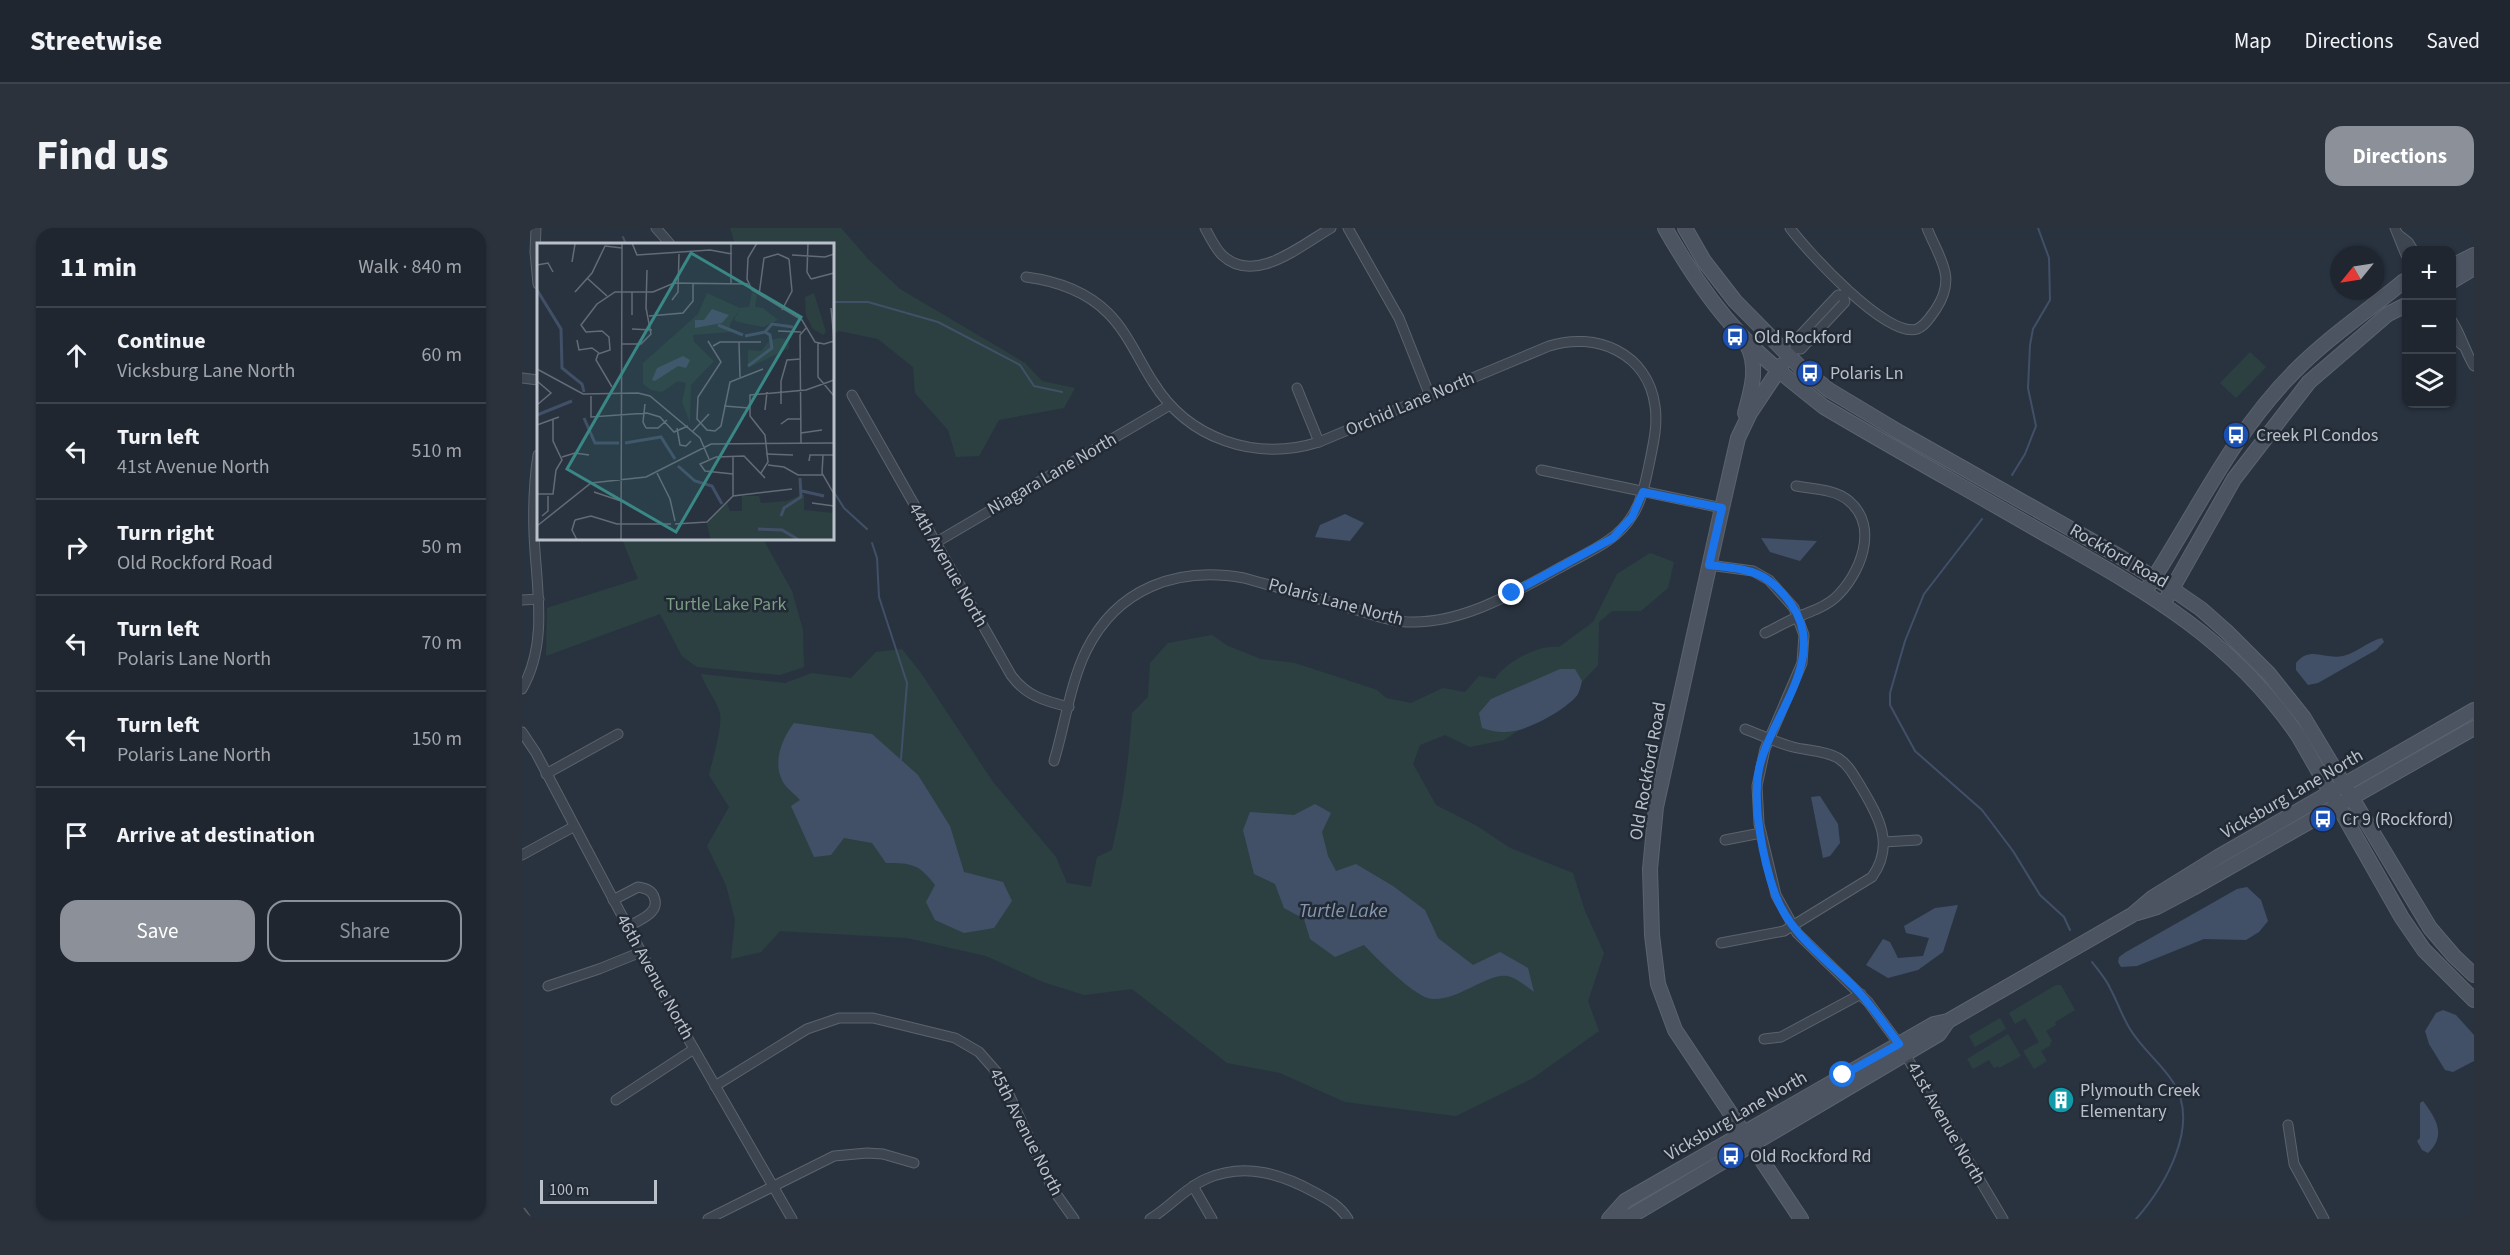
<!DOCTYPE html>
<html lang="en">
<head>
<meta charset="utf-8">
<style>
	body { margin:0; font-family:"Source Sans 3",sans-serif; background:#2c323c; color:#f1f3f6 }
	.controls { position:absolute; right:18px; top:18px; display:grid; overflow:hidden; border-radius:12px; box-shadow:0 2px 4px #0004 }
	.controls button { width:54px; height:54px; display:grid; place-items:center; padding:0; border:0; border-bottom:2px solid #3c434c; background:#1f2630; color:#f1f3f6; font:30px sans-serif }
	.compass { position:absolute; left:1808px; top:18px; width:54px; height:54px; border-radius:50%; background:#1f2630; box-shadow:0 2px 4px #0004; rotate:240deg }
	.scale { position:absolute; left:18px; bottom:15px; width:117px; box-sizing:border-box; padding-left:6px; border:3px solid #bac0ca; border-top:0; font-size:16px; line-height:21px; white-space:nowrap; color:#bac0ca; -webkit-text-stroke:4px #222a35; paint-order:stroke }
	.stop { position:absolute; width:18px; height:18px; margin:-14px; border:4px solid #1a73e8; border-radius:50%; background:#fff }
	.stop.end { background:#1a73e8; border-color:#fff; box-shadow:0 2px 6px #0008 }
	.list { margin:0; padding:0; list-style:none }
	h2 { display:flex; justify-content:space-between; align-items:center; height:78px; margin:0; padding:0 24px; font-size:26px }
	h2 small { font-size:20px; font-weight:400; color:#a1a5ab }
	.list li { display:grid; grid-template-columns:39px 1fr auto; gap:18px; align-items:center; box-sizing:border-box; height:96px; padding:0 24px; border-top:2px solid #3c434c }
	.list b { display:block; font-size:22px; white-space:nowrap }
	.list p { margin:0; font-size:20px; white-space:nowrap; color:#a1a5ab }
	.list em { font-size:20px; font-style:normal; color:#a1a5ab }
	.actions { display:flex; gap:12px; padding:18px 24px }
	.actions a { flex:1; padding:14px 0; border:2px solid #8c9099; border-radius:18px; text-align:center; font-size:21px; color:#8c9099 }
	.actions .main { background:#8c9099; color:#fff }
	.icon { flex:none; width:33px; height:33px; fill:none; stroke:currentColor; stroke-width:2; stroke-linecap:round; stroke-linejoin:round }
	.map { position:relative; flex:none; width:1952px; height:991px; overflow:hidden; border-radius:18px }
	header { display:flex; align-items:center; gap:36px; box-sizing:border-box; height:84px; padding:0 30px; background:#1f2630; border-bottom:2px solid #3c434c }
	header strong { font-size:28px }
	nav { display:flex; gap:33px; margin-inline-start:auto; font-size:21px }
	.intro { display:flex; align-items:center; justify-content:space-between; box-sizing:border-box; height:144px; padding:0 36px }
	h1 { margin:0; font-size:42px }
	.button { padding:15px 27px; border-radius:18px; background:#8c9099; color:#fff; font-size:21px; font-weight:700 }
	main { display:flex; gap:36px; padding:0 36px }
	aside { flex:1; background:#1f2630; border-radius:18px; box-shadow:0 2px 4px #0004 }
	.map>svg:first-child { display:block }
	.green { fill:#2c4042 }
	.water { fill:#415067 }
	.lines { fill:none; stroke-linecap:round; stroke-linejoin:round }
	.stream { stroke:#415067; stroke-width:2 }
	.street-casing { stroke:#5b636d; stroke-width:11 }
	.secondary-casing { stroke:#5b636d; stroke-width:16 }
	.street { stroke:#3d4550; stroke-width:9 }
	.secondary { stroke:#4c5462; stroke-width:14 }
	.route { stroke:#1a73e8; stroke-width:8 }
	.labels { text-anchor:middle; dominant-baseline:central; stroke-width:5; stroke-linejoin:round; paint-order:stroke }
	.poi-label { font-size:18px; fill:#bac0ca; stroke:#222a35; text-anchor:start }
	.street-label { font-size:18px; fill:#bac0ca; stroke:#222a35 }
	.park-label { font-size:18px; fill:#7a9d83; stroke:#222a35 }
	.water-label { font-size:20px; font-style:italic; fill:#8596ae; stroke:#222a35 }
	.inset-river { fill:none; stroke:#415067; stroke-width:3 }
	.inset-road { fill:none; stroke:#636b77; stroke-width:1.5 }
	.view { fill:#3a8885; fill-opacity:0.15; stroke:#3a8885; stroke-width:3 }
	.inset-edge { fill:none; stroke:#bac0ca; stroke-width:3 }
</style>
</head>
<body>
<header>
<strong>Streetwise</strong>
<nav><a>Map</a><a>Directions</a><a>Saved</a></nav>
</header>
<div class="intro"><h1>Find us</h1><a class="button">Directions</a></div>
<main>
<aside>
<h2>11 min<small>Walk · 840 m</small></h2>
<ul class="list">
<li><svg class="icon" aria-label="ahead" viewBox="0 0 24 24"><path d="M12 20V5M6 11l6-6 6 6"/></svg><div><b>Continue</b><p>Vicksburg Lane North</p></div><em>60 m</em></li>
<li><svg class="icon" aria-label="left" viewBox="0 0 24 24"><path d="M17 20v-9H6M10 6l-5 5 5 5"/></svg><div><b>Turn left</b><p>41st Avenue North</p></div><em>510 m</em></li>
<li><svg class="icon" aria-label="right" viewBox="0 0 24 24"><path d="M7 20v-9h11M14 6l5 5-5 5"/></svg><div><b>Turn right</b><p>Old Rockford Road</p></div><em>50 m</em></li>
<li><svg class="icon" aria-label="left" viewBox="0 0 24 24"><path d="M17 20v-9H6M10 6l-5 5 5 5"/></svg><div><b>Turn left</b><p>Polaris Lane North</p></div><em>70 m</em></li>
<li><svg class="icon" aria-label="left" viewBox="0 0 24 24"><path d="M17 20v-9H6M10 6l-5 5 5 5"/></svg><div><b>Turn left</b><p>Polaris Lane North</p></div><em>150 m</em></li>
<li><svg class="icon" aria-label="arrive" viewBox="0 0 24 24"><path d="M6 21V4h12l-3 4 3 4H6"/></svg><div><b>Arrive at destination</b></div></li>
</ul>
<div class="actions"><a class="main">Save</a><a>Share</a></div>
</aside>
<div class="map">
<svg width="1952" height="991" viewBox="0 0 1952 991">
	<rect width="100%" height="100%" fill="#293340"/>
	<g class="green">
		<polygon points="208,0 319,0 347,32 378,61 503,135 520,153 553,160 542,180 477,192 457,228 434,229 426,202 393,165 391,139 356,111 317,103 311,106 310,16 213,16"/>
		<polygon points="1728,124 1744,139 1714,170 1698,155"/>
		<polygon points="100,311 241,311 270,363 281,402 282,439 258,447 175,439 160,428 138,386 24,428 25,380 116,351"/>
		<path d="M1128,325l24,9 -6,26 -27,23h-29l-13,11 -1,43 -31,33 -63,42 -34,7 -25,-12 -25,10 -7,19 23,41 41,21 33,22 63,25 12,38 19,42 -16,48 11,30 -66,47 -77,38 -111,-14 -65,-29 -53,-10 -95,-74 -48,6 -41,-13 -57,-26 -79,-18 -127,-7 -19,21 -30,7 4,-39 -9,-35 -19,-39 22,-39 -20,-32c3,-13 14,-50 11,-62 -4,-14 -15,-26 -19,-39l84,9 27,-10 39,5 25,-26 26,-3 19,24 72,109 63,75 11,26 24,4 6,-30 15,-7c11,-46 17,-90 20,-137l16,-16 2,-34 18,-20 44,-8 16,11 33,13 34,4 82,27 9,8 25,5 32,-15 22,4 14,-16 16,3c10,-17 45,-35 64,-32l34,-25 24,-48z"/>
		<polygon points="1534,757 1539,757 1553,782 1533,794 1534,797 1524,803 1530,813 1528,815 1529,817 1519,823 1525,833 1512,841 1501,823 1517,814 1503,790 1493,796 1487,785"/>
		<polygon points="1478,790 1484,801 1453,819 1447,808"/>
		<polygon points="1486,806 1499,828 1477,840 1476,838 1472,840 1467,832 1451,841 1445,831"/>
	</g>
	<g class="water">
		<polygon points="823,286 842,295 828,313 793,309 798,297"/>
		<polygon points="1239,310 1295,313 1278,333 1248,324"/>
		<path d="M1860,410l2,4 -8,8 -58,33 -10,2 -12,-15v-7c14,-18 29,-3 47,-7 14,-3 25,-15 39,-18z"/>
		<path d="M1038,441h15l7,12c-1,4 -2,9 -4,13 -9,14 -48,35 -64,37 -12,2 -20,1 -32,-3l-3,-15 12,-14z"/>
		<path d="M272,495l78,11 46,41 32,51 14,46 39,10 9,19 -18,27 -30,5 -29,-13 -9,-18 9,-17c-16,-21 -23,-22 -49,-22l-14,-20 -28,-5 -13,17 -17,2 -23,-51 9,-6c-5,-6 -14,-12 -17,-18 -11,-19 -1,-44 11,-59z"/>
		<polygon points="1298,568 1316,596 1318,615 1308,628 1301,630 1289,569"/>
		<path d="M793,576l16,9 -9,19 6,24 8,15 20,-7 37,22 32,24 13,28 35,27 27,-13 28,16 6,24c-7,-5 -15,-12 -23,-15 -20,-8 -51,24 -79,22 -16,-1 -56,-41 -68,-54l-29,12 -25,-18 -6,-20 -20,-11 -9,-24 -21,-10 -11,-44 7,-18 44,3z"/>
		<polygon points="1725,659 1739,672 1746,693 1737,704 1724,712 1682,711 1615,738 1599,739 1596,734 1597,729 1604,724 1715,661"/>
		<polygon points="1436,677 1421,724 1396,742 1366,750 1344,737 1361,711 1368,714 1376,730 1401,728 1407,710 1384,705 1382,698 1413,680"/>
		<polygon points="1921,782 1934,787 1952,807 1952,833 1931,844 1923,842 1907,816 1903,803 1914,785"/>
		<path d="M1901,873c13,17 24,35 5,52l-6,-3 -5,-9 3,-3v-35z"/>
	</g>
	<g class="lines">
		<g class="stream">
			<polyline points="101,9 104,16"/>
			<polyline points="310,74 346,74 416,94 498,137 512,158 540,164"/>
			<polyline points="1490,247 1503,226 1514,198 1506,160 1508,117 1511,101 1528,72 1527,30 1516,0"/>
			<polyline points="310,261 322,280 345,301"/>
			<polyline points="1460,291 1402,366 1383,413 1368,465 1368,477 1393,523 1460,582 1491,623 1518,667 1542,689 1548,702"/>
			<polyline points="350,315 355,330 357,369 385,455 379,531"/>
			<path d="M1570,734c6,8 14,17 18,26 7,13 12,28 20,41 12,20 31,34 43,53 28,43 -8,104 -37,137"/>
		</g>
		<defs>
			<g id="street">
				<polyline points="14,0 13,24 16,56"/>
				<polyline points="134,0 148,16"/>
				<path d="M683,0c5,9 10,20 17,27 33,31 79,-10 109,-27"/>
				<polyline points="826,0 877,90 908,168"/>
				<path d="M1268,0c17,23 97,111 127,101 8,-3 14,-13 19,-20 21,-32 4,-49 -9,-81"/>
				<polyline points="1873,0 1884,27"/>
				<polyline points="1877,7 1886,14 1891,22"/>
				<path d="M504,49c31,4 60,14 82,36 20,20 30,46 45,69 35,57 102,80 166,60l230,-96c47,-15 99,7 106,60 3,20 -2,39 -6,59 -4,18 -7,36 -17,51 -15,25 -44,36 -69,50 -46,25 -98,57 -152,56 -20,0 -39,-8 -58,-13 -36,-11 -73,-21 -109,-31 -67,-12 -127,10 -158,73 -16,33 -21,74 -32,110"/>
				<path d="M1930,93c9,14 13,30 22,45"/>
				<polyline points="1930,107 1940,117"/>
				<polyline points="1274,120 1272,114 1316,67 1321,68 1323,65"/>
				<polyline points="1267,128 1274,120 1279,121 1323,74 1321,68"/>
				<polyline points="0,150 16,152"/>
				<polyline points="775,160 797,214"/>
				<path d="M330,167l159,280c15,21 34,26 58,32"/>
				<polyline points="1019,242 1200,280"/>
				<polyline points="413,315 648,177"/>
				<polyline points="1187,337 1231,343 1247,352 1272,380 1282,407 1280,435 1243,521 1235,558 1237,596 1254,667 1275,705 1346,774 1377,816 1481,991"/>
				<polyline points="0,372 17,371"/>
				<path d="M1243,405c11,-5 22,-12 33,-16 13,-6 26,-9 37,-19 25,-23 45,-71 14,-97 -14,-12 -36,-12 -53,-15"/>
				<path d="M0,461c27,-47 14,-103 12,-155 -1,-27 0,-53 4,-79"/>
				<polyline points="0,504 14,525 153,788 270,991"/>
				<polyline points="24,546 96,506"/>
				<polyline points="1203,612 1239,605"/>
				<polyline points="1362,614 1395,612"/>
				<polyline points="0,627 51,599"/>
				<path d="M91,672l25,-13c7,1 14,3 16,10 7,16 -16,24 -27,30"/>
				<path d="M1199,715l63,-12 88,-54c23,-32 7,-60 -11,-90 -7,-11 -12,-22 -23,-29 -14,-8 -30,-7 -45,-11 -16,-4 -32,-12 -48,-18"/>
				<polyline points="26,758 77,741 119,724"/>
				<polyline points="1242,811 1259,809 1339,766"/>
				<polyline points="193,858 285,801 317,790 351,790 433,810 457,824 479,849 530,960 552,991"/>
				<polyline points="94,872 172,821"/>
				<polyline points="1766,897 1772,936 1802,991"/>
				<polyline points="671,958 690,991"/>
				<polyline points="0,985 4,991"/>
				<polyline points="186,991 312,928 345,925 361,926 392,935"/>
				<path d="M628,991c20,-12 35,-31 56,-40 39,-17 76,-5 110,14 13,7 24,13 32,26"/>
			</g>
			<g id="secondary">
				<path d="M1143,0c21,37 46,75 75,106 25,27 55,50 84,73 71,42 143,82 214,123 102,58 193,106 261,207l103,181 22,32 50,50"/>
				<polyline points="1163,0 1182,33 1213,73 1279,140 1307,162 1377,204 1595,327 1650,361 1679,381 1705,404 1747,446 1782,490 1908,700 1932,728 1952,747"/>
				<polyline points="1930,38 1952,27"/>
				<polyline points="1930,53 1952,40"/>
				<polyline points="1260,137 1228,185 1216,210 1200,280 1134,579 1128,641 1130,707 1136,756 1153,802 1279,991"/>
				<path d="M1223,185c6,-22 14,-46 2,-68"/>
				<path d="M1628,356c46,-71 83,-151 144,-212 33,-34 74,-61 110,-91"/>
				<polyline points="1646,368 1712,251 1787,154 1866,86 1884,77"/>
				<polyline points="1615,685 1635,679 1671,660 1952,500"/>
				<polyline points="1090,990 1109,988 1417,806 1426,793"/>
				<polyline points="1087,991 1103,973 1412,796 1426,793 1610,687 1630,670 1696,629 1952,482"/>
			</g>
		</defs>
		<use href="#street" class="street-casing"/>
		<use href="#secondary" class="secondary-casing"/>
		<use href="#street" class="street"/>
		<use href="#secondary" class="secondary"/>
	</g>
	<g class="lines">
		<path class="route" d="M990,365l101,-55 19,-21 11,-25 79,16 -13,57c39,5 57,4 82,39 39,54 -21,112 -32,165 -7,36 4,91 16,125 15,40 50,64 79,93 17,17 30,37 45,57l-56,31"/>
	</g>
	<defs>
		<symbol id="bus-disc" viewBox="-11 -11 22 22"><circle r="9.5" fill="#1a4fb4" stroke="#222a35"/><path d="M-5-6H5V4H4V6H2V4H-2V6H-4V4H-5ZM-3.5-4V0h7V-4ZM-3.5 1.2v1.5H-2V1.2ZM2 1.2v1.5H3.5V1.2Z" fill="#fff"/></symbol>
		<symbol id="building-disc" viewBox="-11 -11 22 22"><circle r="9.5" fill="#0f9aa8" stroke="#222a35"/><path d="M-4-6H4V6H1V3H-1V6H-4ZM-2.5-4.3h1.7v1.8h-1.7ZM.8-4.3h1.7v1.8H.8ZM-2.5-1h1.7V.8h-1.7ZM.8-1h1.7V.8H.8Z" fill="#fff"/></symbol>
	</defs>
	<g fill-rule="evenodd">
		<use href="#bus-disc" x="1198" y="94" width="30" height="30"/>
		<use href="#bus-disc" x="1273" y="130" width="30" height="30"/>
		<use href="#bus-disc" x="1699" y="192" width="30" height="30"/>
		<use href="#bus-disc" x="1786" y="576" width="30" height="30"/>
		<use href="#building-disc" x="1524" y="857" width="30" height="30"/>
		<use href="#bus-disc" x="1194" y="913" width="30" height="30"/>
	</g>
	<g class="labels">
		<g class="poi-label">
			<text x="1232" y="109">Old Rockford</text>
			<text x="1308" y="145">Polaris Ln</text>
			<text x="1734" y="207">Creek Pl Condos</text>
			<text x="1820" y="591">Cr 9 (Rockford)</text>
			<text x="1558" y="862">Plymouth Creek<tspan x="1558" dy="21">Elementary</tspan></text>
			<text x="1228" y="928">Old Rockford Rd</text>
		</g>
		<g class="street-label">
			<text transform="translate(888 176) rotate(-23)">Orchid Lane North</text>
			<text transform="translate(530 246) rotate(-30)">Niagara Lane North</text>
			<text transform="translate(1597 328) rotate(30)">Rockford Road</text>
			<text transform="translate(426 337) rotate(60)">44th Avenue North</text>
			<text transform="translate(814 374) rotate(15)">Polaris Lane North</text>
			<text transform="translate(1126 543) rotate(-80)">Old Rockford Road</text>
			<text transform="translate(1770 566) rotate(-30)">Vicksburg Lane North</text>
			<text transform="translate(133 749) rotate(61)">46th Avenue North</text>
			<text transform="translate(1214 888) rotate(-30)">Vicksburg Lane North</text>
			<text transform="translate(1424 895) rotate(60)">41st Avenue North</text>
			<text transform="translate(504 904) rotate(63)">45th Avenue North</text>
		</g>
		<g class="park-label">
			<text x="204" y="376">Turtle Lake Park</text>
		</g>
		<g class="water-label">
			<text x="821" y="683">Turtle Lake</text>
		</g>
	</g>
	<g transform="translate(15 15)">
		<rect width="297" height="297" fill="#293340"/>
		<path d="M215,49l5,3 -2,12 8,1 15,12 -15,7 -25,-5 -4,-2 6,-11 -10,15v8l-37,3 1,7 20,19 -23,24 -1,38 -8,-21 4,-19 -8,-2 -16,11 -11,-2 -8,-6v-21l55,-49 9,-21 33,15 9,-1zM277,50l12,39 -3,3 -10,-6 -7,-14 -1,-18zM243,95l8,2 1,8 -41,20v-18l13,1 9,-11zM267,251v16l30,3v27h-123l-4,-16 20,-21 3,8h12v-15h17l2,7 26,-2z" fill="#2c4042"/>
		<path d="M175,66l17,6 -7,8 -27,5v-8h9zM146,113l7,4 -4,8 -8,-2 -23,15 -3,-1 5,-12z" fill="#415067"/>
		<path class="inset-river" d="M0,47l24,39 1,39 20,16 2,8M181,82l25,10M208,93l20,-4 7,-8 21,3M211,123l24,-18 -2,-13 -5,-3M0,172l35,-14M47,175l11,25h24M88,200l36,-6 14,22M141,223l17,15 17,5 10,18M265,248l22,5M244,273l3,-8 17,-11 -1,-19M221,286l24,1 17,10"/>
		<path class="inset-road" d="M95,0l5,12 73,-5 22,4M220,0l-9,15 -1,21 5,11 50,30 13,22 9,2 10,-3M271,0l-1,29 4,7M255,12l33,2 9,-3M35,19l3,-18M0,22l11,-2 5,9M50,35l20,18M274,36l23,-6M194,41v-41M38,49l17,-19 13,-27 17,2M222,52l5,-37 14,-4 11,5M135,57l6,-8 1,-38M294,65l3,31M245,67l10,-19 -3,-32M95,72v-23M112,73l34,-3 10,-12v-18M95,86l20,1M241,88l23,1M40,97l2,10 13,-2 7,5M171,98l13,21 -23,35 -1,22 10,11 8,1 6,-5 9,-44 33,-13M202,99l1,35M281,100v34l16,19M84,101h20l10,-10 -5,-26 1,-38M176,103l7,-4h41M0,126l46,25 55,-1 12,3 50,42 9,21M0,138l14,12 -14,12M75,144l-16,-27 2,-6 12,-4 -1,-13 -7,-6 -16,1 -5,-7 16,-21 18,-12h38l21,-9 74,1M54,153v21l56,-4 13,4 14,15 14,-6M108,161l-2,18 3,6M244,161v-23l6,-21 14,-1M187,163l25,2M228,167l2,-18M244,181l7,-5h13M0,182l22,-8M109,185h12l9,-8M140,185l3,17 6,1 5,-5M156,188l16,-17M264,190l21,-3M264,201l-1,-109 7,-8M229,211l27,1M286,212l-1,18 12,21M196,213v40M25,214l13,-4 14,2M272,218l1,-6h24M231,222l16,2 14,8h25M120,230l13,26 5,22M224,230l7,-11 -3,-27 -15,-19v-21l56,-5 28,-10M196,231l-28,-3 -5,-7 16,-7 28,-1 21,22M57,249l27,9M0,251h16l3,-24 6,-10 -9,-19v-22M275,260l22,3M5,273l6,-5v-15M38,277l16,-4 26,8h54M38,277l-3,10 5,10M138,281l32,-2 26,-26 59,-7M0,283l54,-43 55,-6 65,-33 123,-1M84,297l1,-297"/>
		<path class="view" d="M154,10l110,64 -125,215 -109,-63z"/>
		<rect width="297" height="297" class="inset-edge"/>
	</g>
</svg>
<div class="controls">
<button>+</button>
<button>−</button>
<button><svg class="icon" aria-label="layers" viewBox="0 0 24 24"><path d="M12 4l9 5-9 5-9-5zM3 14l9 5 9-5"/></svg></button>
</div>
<svg class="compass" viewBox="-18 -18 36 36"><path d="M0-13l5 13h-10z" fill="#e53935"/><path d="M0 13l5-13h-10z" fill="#a1a5ab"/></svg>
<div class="scale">100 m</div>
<div class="stop" style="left:1321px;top:847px"></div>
<div class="stop end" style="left:990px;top:365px"></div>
</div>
</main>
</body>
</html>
